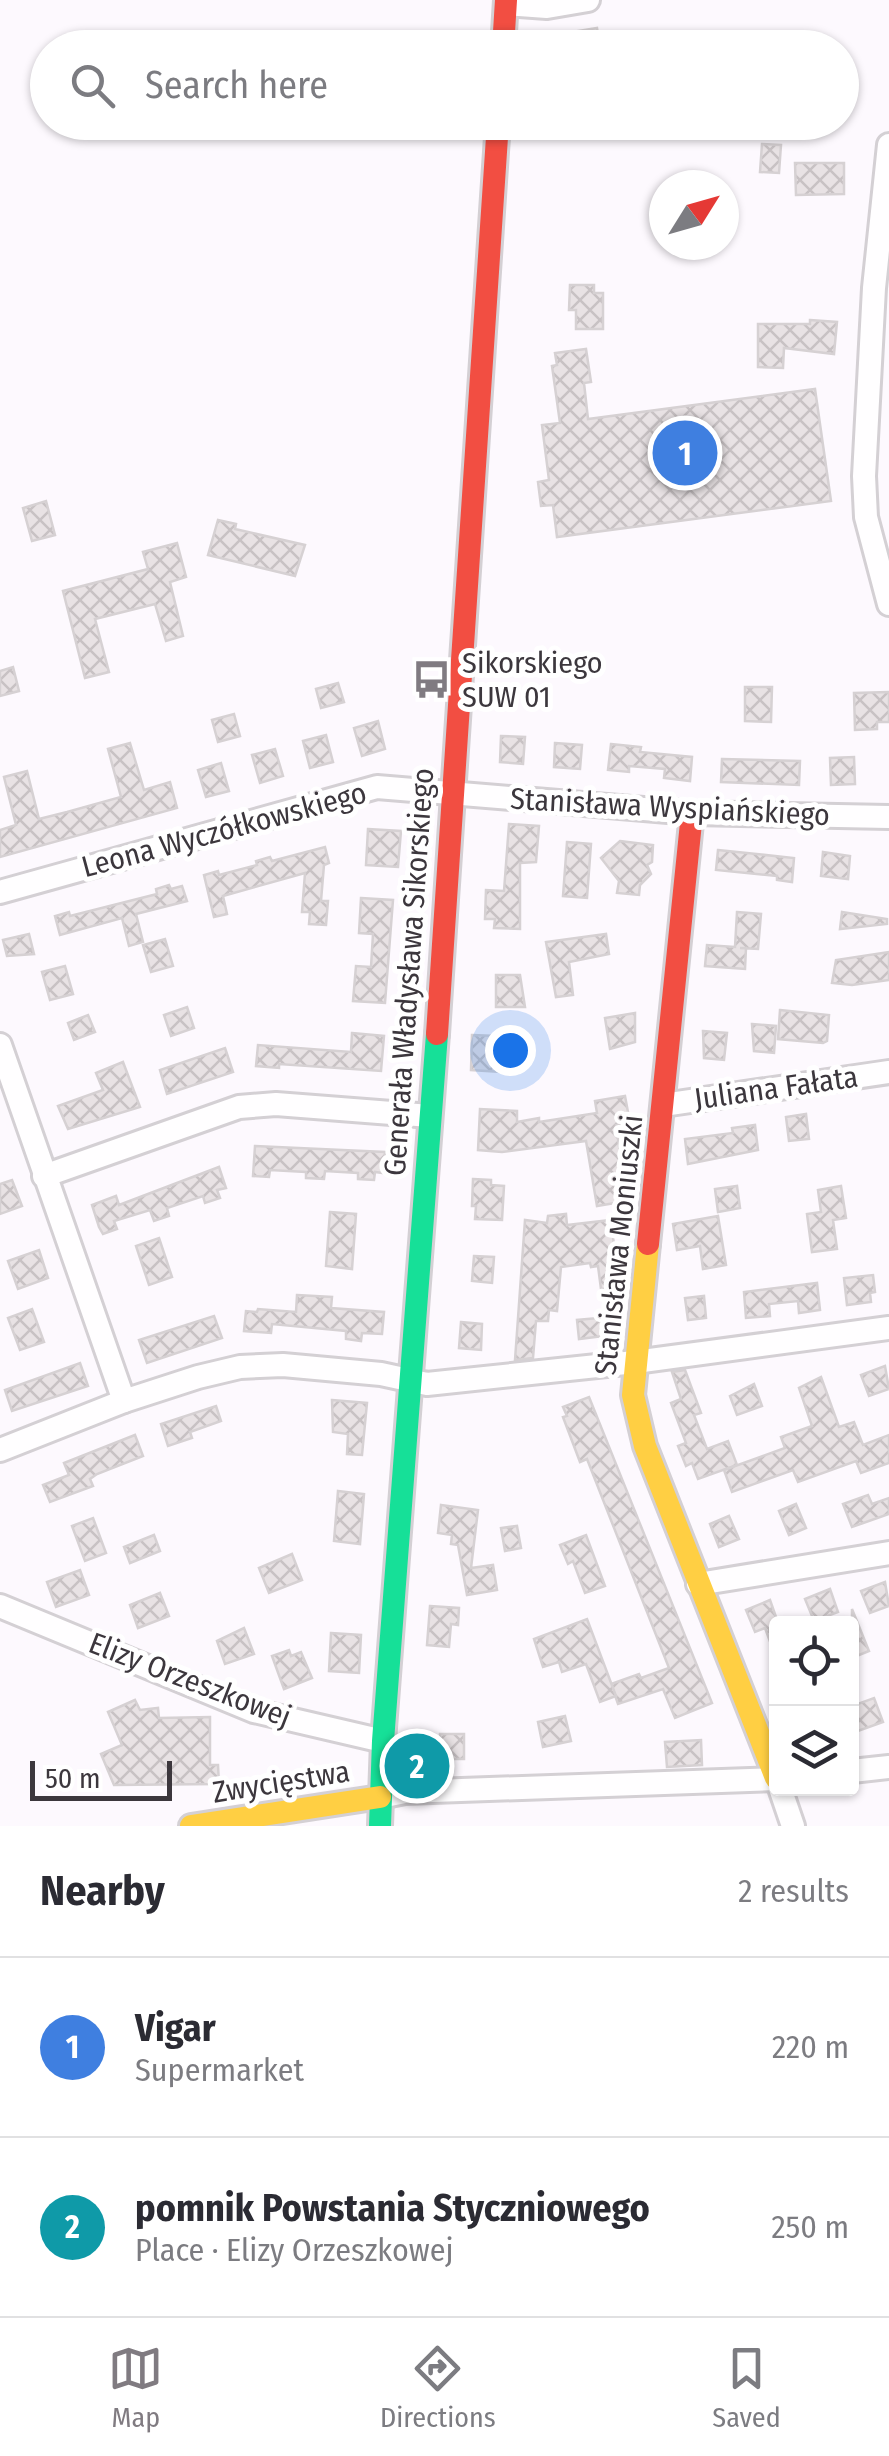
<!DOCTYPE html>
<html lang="en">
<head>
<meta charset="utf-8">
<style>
	body { margin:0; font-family:"Fira Sans Condensed",sans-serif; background:#f2f2f3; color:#2b2b33 }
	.controls { position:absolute; right:30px; bottom:30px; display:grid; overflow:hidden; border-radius:10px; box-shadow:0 2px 8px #0004 }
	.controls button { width:90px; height:90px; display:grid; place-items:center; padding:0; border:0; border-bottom:2px solid #e1e1e2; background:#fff; color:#2b2b33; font:50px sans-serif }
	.compass { position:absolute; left:649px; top:170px; width:90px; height:90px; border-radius:50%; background:#fff; box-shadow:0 2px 8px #0004; rotate:53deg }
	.scale { position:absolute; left:30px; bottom:25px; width:142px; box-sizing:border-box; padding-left:10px; border:5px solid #3c373d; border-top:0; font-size:28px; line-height:35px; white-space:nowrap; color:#3c373d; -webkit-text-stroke:8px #fff; paint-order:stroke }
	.you { position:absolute; left:510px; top:1050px; width:35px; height:35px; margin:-25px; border:8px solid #fff; border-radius:50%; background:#1a73e8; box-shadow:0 0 0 15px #1a73e833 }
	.badge { display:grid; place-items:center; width:65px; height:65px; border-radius:50%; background:#807b81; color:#fff; font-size:32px; font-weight:700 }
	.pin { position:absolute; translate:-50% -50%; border:5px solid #fff; box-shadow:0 2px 10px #0006 }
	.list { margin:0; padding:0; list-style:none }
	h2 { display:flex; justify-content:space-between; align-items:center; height:130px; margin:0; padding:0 40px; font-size:42px }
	h2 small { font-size:32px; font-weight:400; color:#7c7c81 }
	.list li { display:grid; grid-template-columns:65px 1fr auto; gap:30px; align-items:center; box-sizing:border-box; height:180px; padding:0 40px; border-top:2px solid #e1e1e2 }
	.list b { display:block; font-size:38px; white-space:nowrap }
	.list p { margin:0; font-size:32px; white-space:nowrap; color:#7c7c81 }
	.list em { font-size:32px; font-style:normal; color:#7c7c81 }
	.icon { flex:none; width:55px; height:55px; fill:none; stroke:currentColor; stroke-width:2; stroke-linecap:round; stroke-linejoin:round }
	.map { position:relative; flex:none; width:889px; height:1826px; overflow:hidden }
	.search { position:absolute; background:#fff; box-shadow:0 2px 8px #0004; left:30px; right:30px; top:30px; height:110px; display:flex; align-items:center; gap:25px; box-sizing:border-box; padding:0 35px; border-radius:55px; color:#7c7c81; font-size:38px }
	.sheet { height:490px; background:#fff }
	nav { display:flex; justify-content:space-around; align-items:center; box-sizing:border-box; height:140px; border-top:2px solid #e1e1e2; background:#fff; font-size:28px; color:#7c7c81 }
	nav a { display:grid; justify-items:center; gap:5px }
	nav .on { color:#807b81 }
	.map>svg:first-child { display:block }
	.building { fill:url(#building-cross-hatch); stroke:#d6d1d3; stroke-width:2.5 }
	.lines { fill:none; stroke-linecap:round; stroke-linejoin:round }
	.street-casing { stroke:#d4d0d4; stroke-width:28 }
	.fast-casing { stroke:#d4d0d4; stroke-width:28 }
	.slow-casing { stroke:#d4d0d4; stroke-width:28 }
	.jam-casing { stroke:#d4d0d4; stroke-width:28 }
	.street { stroke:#fffeff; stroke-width:22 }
	.fast { stroke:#16e098; stroke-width:22 }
	.slow { stroke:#ffcf43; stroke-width:22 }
	.jam { stroke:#f24e42; stroke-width:22 }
	.labels { text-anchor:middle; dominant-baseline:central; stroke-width:10; stroke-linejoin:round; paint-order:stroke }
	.poi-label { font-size:30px; fill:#3c373d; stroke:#fff; text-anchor:start }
	.street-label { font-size:30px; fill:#3c373d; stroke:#fff }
</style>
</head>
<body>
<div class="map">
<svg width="889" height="1826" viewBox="0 0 889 1826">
	<defs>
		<pattern id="building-cross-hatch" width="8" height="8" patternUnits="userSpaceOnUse" patternTransform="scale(2.5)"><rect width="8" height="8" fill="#e8e2e4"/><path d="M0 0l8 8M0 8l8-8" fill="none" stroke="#c8c2c4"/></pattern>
	</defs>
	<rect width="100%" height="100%" fill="#fdf9fe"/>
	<g class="building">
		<polygon points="597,28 600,48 568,48 566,33"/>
		<polygon points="762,144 781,145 779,173 760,172"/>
		<polygon points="795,163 844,163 844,194 796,195"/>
		<polygon points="570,285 594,285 594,293 603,293 603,329 576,329 576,310 569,310"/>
		<polygon points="810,320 837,322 834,354 784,348 783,368 758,367 758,324 810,324"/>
		<polygon points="586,349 591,382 584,383 588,419 815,389 831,501 557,537 553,505 541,506 538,482 549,480 542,425 560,423 552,366 557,365 555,353"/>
		<polygon points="46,501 55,535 32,541 23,508"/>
		<polygon points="218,520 236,524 235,529 305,545 295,576 208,555"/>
		<polygon points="177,543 186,577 170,582 183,636 166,641 155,604 95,619 109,672 85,678 63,591 148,569 143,552"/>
		<polygon points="13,667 19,691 0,696 0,671"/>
		<polygon points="338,683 344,702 321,708 316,689"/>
		<polygon points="745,687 772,687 771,722 745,721"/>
		<polygon points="889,692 889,722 877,722 877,729 855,730 854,693"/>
		<polygon points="234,714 240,736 218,742 212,720"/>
		<polygon points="378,721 385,749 362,756 354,728"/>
		<polygon points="326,735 333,762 310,768 303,741"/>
		<polygon points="501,736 525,737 523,764 500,762"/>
		<polygon points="130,743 144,790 170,782 177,808 0,857 0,830 16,825 4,777 27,771 39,819 67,812 121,797 108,749"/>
		<polygon points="555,743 582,745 580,769 554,767"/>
		<polygon points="611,744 641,747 640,752 692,757 690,781 664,778 665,769 629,766 629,772 608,770"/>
		<polygon points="275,749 283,776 260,783 252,755"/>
		<polygon points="854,757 855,784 831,785 830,758"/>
		<polygon points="722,759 800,761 799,785 721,782"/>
		<polygon points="221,763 229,791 206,797 198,770"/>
		<polygon points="509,824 539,826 536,862 520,863 520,929 494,928 495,919 485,919 486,890 504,891"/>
		<polygon points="368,829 401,831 398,867 366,865"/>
		<polygon points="620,841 653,845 652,862 647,865 651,874 640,885 639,895 617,893 619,881 601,858"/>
		<polygon points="567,842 591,844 587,898 563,896"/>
		<polygon points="325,847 329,863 324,865 321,901 328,901 326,925 309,924 310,912 302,912 305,873 223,896 227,914 214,917 204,875 218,871 219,875 257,865 256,861 270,857 272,861"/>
		<polygon points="718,850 794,858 792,882 777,880 777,876 716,870"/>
		<polygon points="823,852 850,856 848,879 821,876"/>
		<polygon points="169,885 171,889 182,886 187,901 136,914 143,942 129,946 122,918 60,935 55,916 69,912 70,916 157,894 156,889"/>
		<polygon points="361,898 393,900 385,1003 353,1001 356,966 371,967 373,934 359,933"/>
		<polygon points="737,912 761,914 758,949 740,948 746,948 745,969 705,966 707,945 735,947"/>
		<polygon points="842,912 887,919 887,924 840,929"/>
		<polygon points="29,934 34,954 7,956 3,940"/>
		<polygon points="606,934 609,954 569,962 573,995 556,997 546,942"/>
		<polygon points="165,939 173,966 151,972 143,945"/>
		<polygon points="889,952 889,980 852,985 832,983 836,960"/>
		<polygon points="65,966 73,994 50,1000 42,972"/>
		<polygon points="496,975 520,975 525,1007 496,1007"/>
		<polygon points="187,1007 194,1028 171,1036 164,1015"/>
		<polygon points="780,1010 829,1015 827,1041 823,1043 778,1039"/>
		<polygon points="635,1013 635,1042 610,1049 605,1018"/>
		<polygon points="88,1015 95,1032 74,1040 68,1023"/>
		<polygon points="752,1024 776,1026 774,1053 754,1051"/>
		<polygon points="703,1031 727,1033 724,1060 704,1058"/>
		<polygon points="352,1033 384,1036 381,1071 279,1064 279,1068 256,1066 258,1045 351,1052"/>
		<polygon points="472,1035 520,1037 518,1073 471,1070"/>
		<polygon points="225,1048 233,1072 167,1094 160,1070"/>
		<polygon points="123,1062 140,1107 68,1129 58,1106 103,1090 96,1073"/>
		<polygon points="625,1096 630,1123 616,1125 627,1201 597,1206 586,1141 502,1152 478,1150 480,1109 517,1111 517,1122 539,1118 539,1122 597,1113 595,1101"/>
		<polygon points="806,1114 809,1139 789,1141 786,1117"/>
		<polygon points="755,1125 758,1150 688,1164 685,1139 733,1133 732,1128"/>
		<polygon points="255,1146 385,1152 383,1173 375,1172 374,1180 358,1179 358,1173 325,1171 324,1179 306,1178 306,1172 270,1170 269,1177 253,1176"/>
		<polygon points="219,1167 226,1188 217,1190 220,1198 205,1203 203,1196 167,1208 169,1216 154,1221 150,1210 114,1221 117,1229 103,1234 99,1227 92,1205 116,1196 119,1205"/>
		<polygon points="473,1179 491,1180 491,1185 504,1186 502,1220 475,1219 476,1206 472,1206"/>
		<polygon points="12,1180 22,1206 0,1214 0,1184"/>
		<polygon points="737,1186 740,1208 718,1212 715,1189"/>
		<polygon points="841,1186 846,1218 833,1220 837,1249 812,1252 807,1214 821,1212 818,1190"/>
		<polygon points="330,1212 356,1214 352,1269 326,1266"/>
		<polygon points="566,1214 567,1225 611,1220 619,1287 601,1289 598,1266 591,1267 590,1263 561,1267 557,1311 549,1310 548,1321 536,1321 533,1358 515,1360 525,1220 547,1223 548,1216"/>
		<polygon points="718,1216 726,1265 703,1269 700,1246 677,1250 673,1224"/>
		<polygon points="159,1238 172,1277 149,1285 136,1246"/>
		<polygon points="39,1250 48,1278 18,1289 8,1261"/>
		<polygon points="474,1256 494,1257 492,1283 472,1281"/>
		<polygon points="873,1275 875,1292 870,1293 871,1302 847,1305 844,1278"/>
		<polygon points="817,1283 820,1310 799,1313 798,1301 769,1304 770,1316 746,1318 744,1292"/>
		<polygon points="297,1295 332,1297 331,1308 384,1312 382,1334 362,1333 361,1341 346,1339 346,1331 272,1324 271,1333 244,1331 246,1311 257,1312 258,1309 296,1312"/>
		<polygon points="704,1296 706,1318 688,1320 685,1298"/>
		<polygon points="32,1309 44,1342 20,1350 8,1318"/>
		<polygon points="214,1316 222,1338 147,1363 139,1340"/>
		<polygon points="609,1317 612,1335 579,1339 577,1320"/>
		<polygon points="461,1322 482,1324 481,1350 459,1348"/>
		<polygon points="80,1363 88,1386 12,1411 5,1390"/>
		<polygon points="885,1366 889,1389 869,1396 861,1375"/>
		<polygon points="685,1370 701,1413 694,1415 707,1449 728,1441 737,1465 698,1479 692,1463 686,1466 678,1446 686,1443 671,1403 681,1399 672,1372"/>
		<polygon points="821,1377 839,1427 854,1422 863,1445 889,1435 889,1463 861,1473 856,1461 798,1482 793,1470 732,1492 724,1470 785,1448 781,1437 812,1426 799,1388"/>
		<polygon points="754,1384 762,1406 737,1415 730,1396"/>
		<polygon points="589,1397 712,1703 675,1718 663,1689 618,1704 611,1684 639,1674 641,1678 669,1668 587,1459 580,1462 563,1417 567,1416 563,1407"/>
		<polygon points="332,1400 367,1403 362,1455 347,1454 348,1434 333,1432"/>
		<polygon points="216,1406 221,1421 190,1432 192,1438 168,1446 161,1424"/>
		<polygon points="135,1435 143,1456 97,1474 90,1479 93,1486 50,1502 43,1485 69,1475 64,1463"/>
		<polygon points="338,1491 364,1494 360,1544 334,1541"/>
		<polygon points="868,1495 872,1504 889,1498 889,1514 852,1527 843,1504"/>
		<polygon points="796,1504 806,1528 789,1535 779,1511"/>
		<polygon points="441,1505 478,1510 471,1568 493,1565 497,1590 467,1595 458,1545 451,1544 452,1535 438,1533"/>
		<polygon points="729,1516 739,1539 719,1547 710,1524"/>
		<polygon points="93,1518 106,1553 85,1561 72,1526"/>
		<polygon points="517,1526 521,1548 505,1551 501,1528"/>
		<polygon points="154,1535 160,1551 130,1563 124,1547"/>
		<polygon points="586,1535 605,1586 585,1593 573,1561 568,1564 560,1545"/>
		<polygon points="292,1554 302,1580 269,1593 259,1568"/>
		<polygon points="80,1570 89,1595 56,1607 47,1582"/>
		<polygon points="885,1582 889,1606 870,1613 861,1591"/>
		<polygon points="830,1589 838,1612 814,1621 805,1599"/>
		<polygon points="160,1593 169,1616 138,1628 130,1605"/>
		<polygon points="770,1600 776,1617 775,1655 765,1628 755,1632 746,1610"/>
		<polygon points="430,1606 459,1608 458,1625 451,1624 449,1647 427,1645"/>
		<polygon points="852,1609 869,1651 852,1658"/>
		<polygon points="587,1619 616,1696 600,1702 586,1664 562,1672 559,1662 543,1667 534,1639"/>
		<polygon points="244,1628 254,1654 225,1664 217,1641"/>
		<polygon points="331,1633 361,1635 359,1673 329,1671"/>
		<polygon points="289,1650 291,1656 301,1652 312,1678 284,1689 272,1656"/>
		<polygon points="874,1698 883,1722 855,1732 852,1706"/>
		<polygon points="135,1700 140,1710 158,1708 159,1718 210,1717 210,1765 218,1765 219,1784 114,1785 101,1754 122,1745 108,1712"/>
		<polygon points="565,1716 571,1741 543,1747 538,1722"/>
		<rect x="440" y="1734" width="24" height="25"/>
		<polygon points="701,1740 702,1765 667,1767 665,1742"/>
	</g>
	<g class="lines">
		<defs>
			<g id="street">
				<polyline points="506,4 547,7 588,0"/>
				<polyline points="889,145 874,288 864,476 866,517 889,604"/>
				<polyline points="0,892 377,787 692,813 889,817"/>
				<polyline points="0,1045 124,1401"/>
				<polyline points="663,1105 889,1072"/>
				<polyline points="44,1176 239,1107 276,1104 430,1116"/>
				<polyline points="0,1450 124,1401 198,1377 240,1367 283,1365 381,1374 427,1384 635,1362 889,1328"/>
				<polyline points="698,1584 889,1553"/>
				<polyline points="0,1606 254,1711 383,1741"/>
				<polyline points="852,1771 889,1767"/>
				<polyline points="780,1788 793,1826"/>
				<polyline points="380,1797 405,1792 776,1779"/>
			</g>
			<polyline id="fast" points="380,1826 383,1741 437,1034"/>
			<g id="slow">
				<polyline points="648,1244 633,1395 645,1446 776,1778"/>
				<polyline points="191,1826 380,1797"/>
			</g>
			<g id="jam">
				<polyline points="503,48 506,0"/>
				<polyline points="437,1034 498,122"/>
				<polyline points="648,1244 692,813"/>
			</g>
		</defs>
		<use href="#street" class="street-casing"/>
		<use href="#fast" class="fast-casing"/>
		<use href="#slow" class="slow-casing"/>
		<use href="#jam" class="jam-casing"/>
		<use href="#street" class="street"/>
		<use href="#fast" class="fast"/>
		<use href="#slow" class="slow"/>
		<use href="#jam" class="jam"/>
	</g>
	<defs>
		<symbol id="bus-bare" viewBox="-9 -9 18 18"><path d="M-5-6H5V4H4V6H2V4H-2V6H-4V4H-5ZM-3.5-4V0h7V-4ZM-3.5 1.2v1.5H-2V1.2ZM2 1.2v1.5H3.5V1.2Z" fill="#807b81" stroke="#fff" stroke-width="2.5" paint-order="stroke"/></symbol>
	</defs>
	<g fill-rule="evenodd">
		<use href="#bus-bare" x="404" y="652" width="55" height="55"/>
	</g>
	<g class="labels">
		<g class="poi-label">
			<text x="462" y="663">Sikorskiego<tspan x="462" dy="34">SUW 01</tspan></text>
		</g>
		<g class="street-label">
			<text transform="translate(670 807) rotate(3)">Stanisława Wyspiańskiego</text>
			<text transform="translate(224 830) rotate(-15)">Leona Wyczółkowskiego</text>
			<text transform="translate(409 972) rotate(-86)">Generała Władysława Sikorskiego</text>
			<text transform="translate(776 1088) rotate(-8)">Juliana Fałata</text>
			<text transform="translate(619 1245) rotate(-84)">Stanisława Moniuszki</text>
			<text transform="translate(190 1680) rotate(21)">Elizy Orzeszkowej</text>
			<text transform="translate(281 1782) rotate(-9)">Zwycięstwa</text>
		</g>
	</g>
</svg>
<div class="controls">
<button><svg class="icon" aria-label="locate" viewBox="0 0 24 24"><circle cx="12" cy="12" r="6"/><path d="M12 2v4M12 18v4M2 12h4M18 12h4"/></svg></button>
<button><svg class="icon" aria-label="layers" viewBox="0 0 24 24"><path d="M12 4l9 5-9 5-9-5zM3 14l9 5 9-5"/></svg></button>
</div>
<svg class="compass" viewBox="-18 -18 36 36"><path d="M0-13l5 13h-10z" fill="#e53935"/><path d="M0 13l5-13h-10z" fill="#7c7c81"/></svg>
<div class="scale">50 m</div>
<div class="you"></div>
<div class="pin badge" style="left:685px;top:453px;background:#3f7fe0">1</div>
<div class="pin badge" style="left:417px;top:1766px;background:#0f9aa8">2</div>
<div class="search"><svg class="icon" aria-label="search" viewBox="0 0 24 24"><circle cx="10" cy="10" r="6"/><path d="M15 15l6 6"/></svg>Search here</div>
</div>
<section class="sheet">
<h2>Nearby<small>2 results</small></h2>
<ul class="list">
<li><span class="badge" style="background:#3f7fe0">1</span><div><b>Vigar</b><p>Supermarket</p></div><em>220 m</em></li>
<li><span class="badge" style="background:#0f9aa8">2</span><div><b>pomnik Powstania Styczniowego</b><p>Place · Elizy Orzeszkowej</p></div><em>250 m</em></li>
</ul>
</section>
<nav>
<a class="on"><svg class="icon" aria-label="map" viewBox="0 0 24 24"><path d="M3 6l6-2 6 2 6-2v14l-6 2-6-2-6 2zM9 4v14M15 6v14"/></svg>Map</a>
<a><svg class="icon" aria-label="directions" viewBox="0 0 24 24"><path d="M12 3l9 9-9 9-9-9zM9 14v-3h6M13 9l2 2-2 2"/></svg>Directions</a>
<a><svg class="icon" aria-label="saved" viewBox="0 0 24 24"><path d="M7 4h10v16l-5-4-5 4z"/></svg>Saved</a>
</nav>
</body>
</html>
